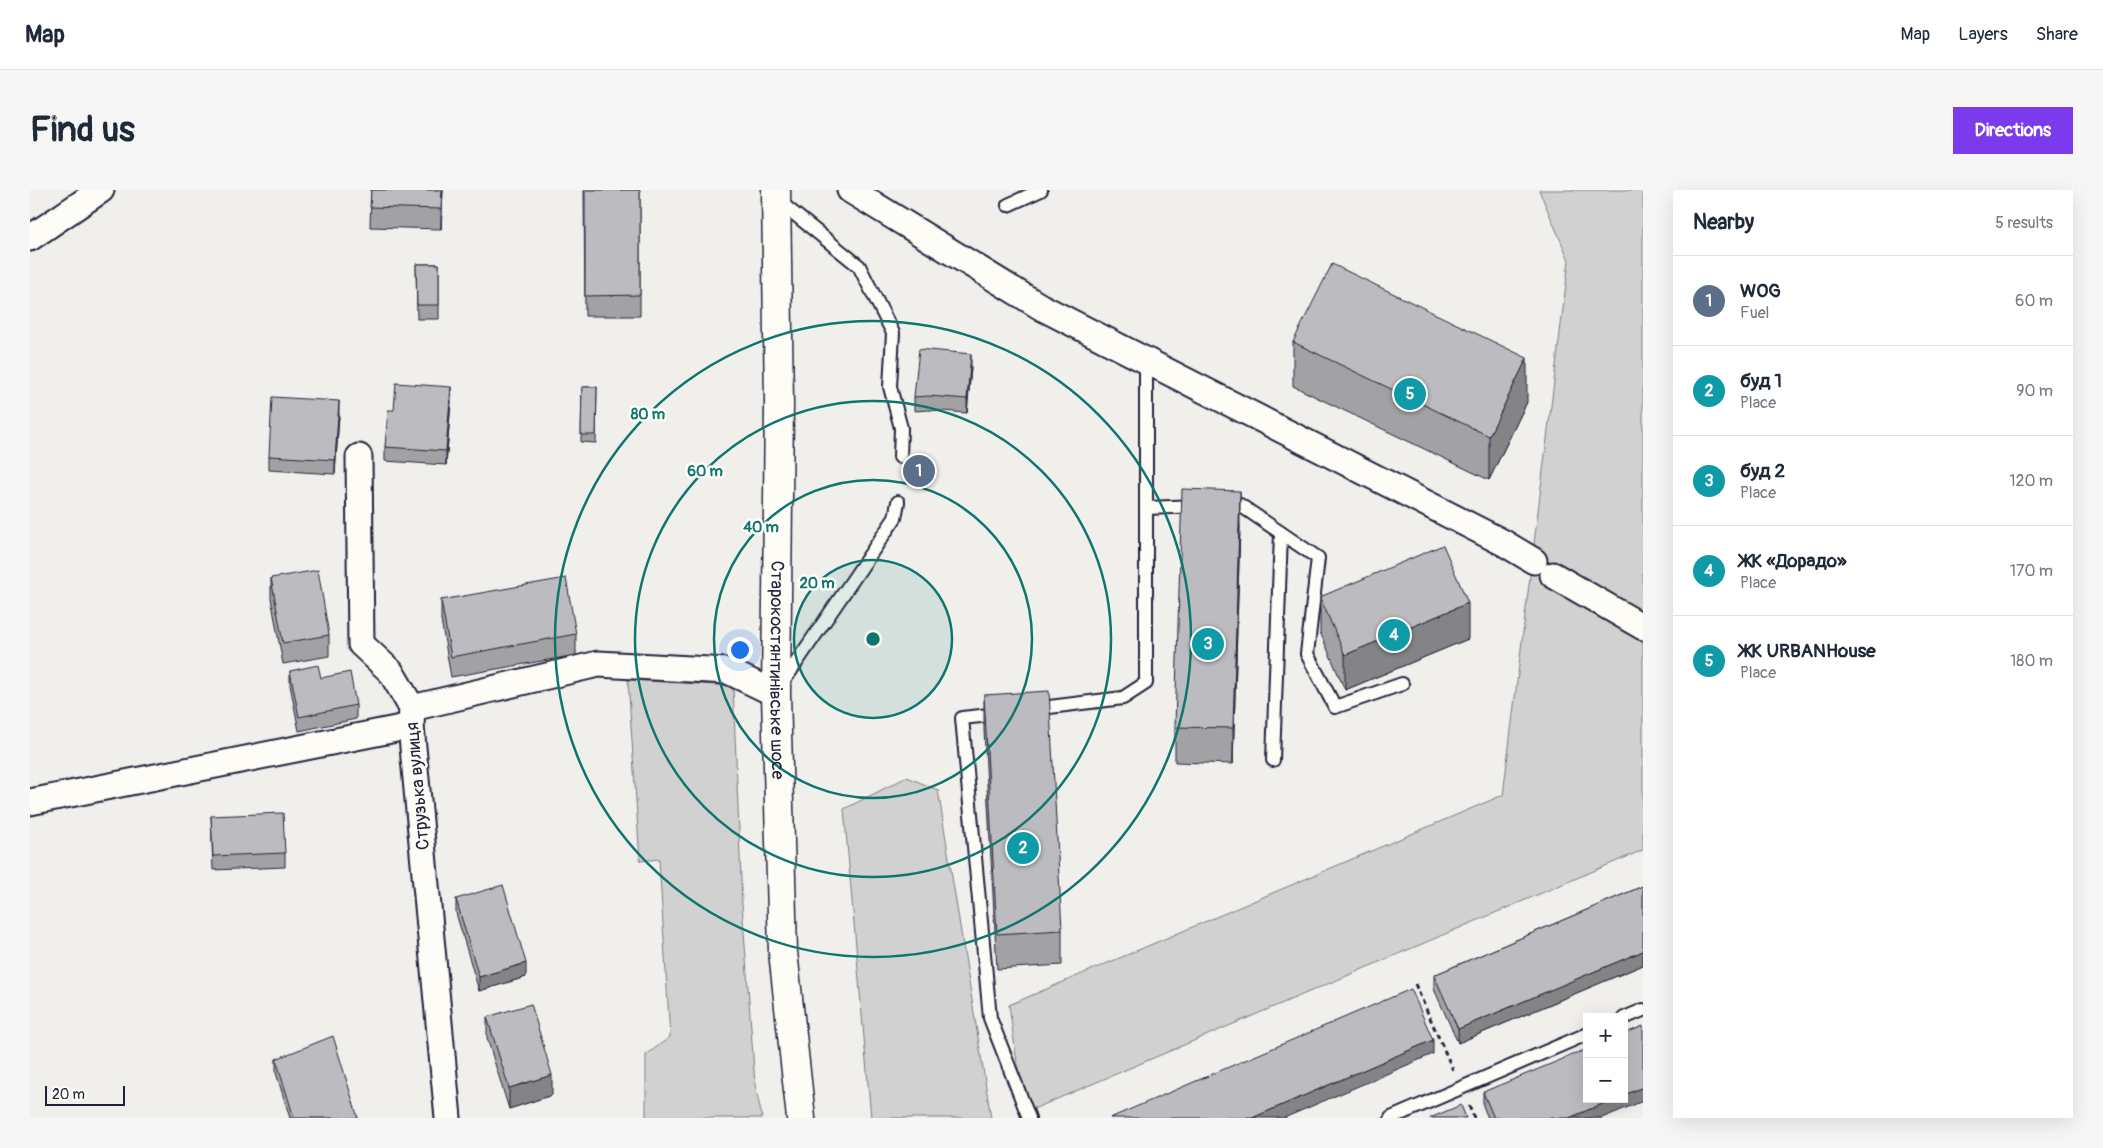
<!DOCTYPE html>
<html lang="en">
<head>
<meta charset="utf-8">
<style>
	body { margin:0; font-family:Pangolin,sans-serif; background:#f6f6f7; color:#1f2937 }
	.controls { position:absolute; right:15px; bottom:15px; display:grid; overflow:hidden; border-radius:0px; box-shadow:0 5px 20px #0002 }
	.controls button { width:45px; height:45px; display:grid; place-items:center; padding:0; border:0; border-bottom:1px solid #e0e1e3; background:#fff; color:#1f2937; font:25px sans-serif }
	.scale { position:absolute; left:15px; bottom:12px; width:80px; box-sizing:border-box; padding-left:5px; border:2px solid #22223b; border-top:0; font-size:14px; line-height:18px; white-space:nowrap; color:#22223b; -webkit-text-stroke:4px #fdfcf7; paint-order:stroke }
	.you { position:absolute; left:709px; top:459px; width:18px; height:18px; margin:-12px; border:4px solid #fff; border-radius:50%; background:#1a73e8; box-shadow:0 0 0 8px #1a73e833 }
	.badge { display:grid; place-items:center; width:32px; height:32px; border-radius:50%; background:#7c3aed; color:#fff; font-size:16px; font-weight:700 }
	.pin { position:absolute; translate:-50% -50%; border:2px solid #fff; box-shadow:0 1px 5px #0006 }
	.list { margin:0; padding:0; list-style:none }
	h2 { display:flex; justify-content:space-between; align-items:center; height:65px; margin:0; padding:0 20px; font-size:21px }
	h2 small { font-size:16px; font-weight:400; color:#747a83 }
	.list li { display:grid; grid-template-columns:32px 1fr auto; gap:15px; align-items:center; box-sizing:border-box; height:90px; padding:0 20px; border-top:1px solid #e0e1e3 }
	.list b { display:block; font-size:19px; white-space:nowrap }
	.list p { margin:0; font-size:16px; white-space:nowrap; color:#747a83 }
	.list em { font-size:16px; font-style:normal; color:#747a83 }
	.map { position:relative; flex:none; width:1613px; height:928px; overflow:hidden; border-radius:0px }
	header { display:flex; align-items:center; gap:30px; box-sizing:border-box; height:70px; padding:0 25px; background:#fff; border-bottom:1px solid #e0e1e3 }
	header strong { font-size:24px }
	nav { display:flex; gap:28px; margin-inline-start:auto; font-size:18px }
	.intro { display:flex; align-items:center; justify-content:space-between; box-sizing:border-box; height:120px; padding:0 30px }
	h1 { margin:0; font-size:35px }
	.button { padding:12px 22px; border-radius:0px; background:#7c3aed; color:#fff; font-size:18px; font-weight:700 }
	main { display:flex; gap:30px; padding:0 30px }
	aside { flex:1; background:#fff; border-radius:0px; box-shadow:0 5px 20px #0002 }
	.map>svg:first-child { display:block }
	.green { fill:#d2d1d1; stroke:#7a7a86 }
	.lines { fill:none; stroke-linecap:round; stroke-linejoin:round }
	.service-casing { stroke:#22223b; stroke-width:16 }
	.minor-casing { stroke:#22223b; stroke-width:29 }
	.primary-casing { stroke:#22223b; stroke-width:31 }
	.path { stroke:#22223b; stroke-width:3; stroke-dasharray:5 4; stroke-linecap:butt }
	.service { stroke:#fdfcf7; stroke-width:12 }
	.minor { stroke:#fdfcf7; stroke-width:25 }
	.primary { stroke:#fdfcf7; stroke-width:28 }
	.wall { fill:#a2a2a5; stroke:#22223b }
	.shaded-wall { fill:#848486; stroke:#22223b }
	.building { fill:#bcbcc0; stroke:#22223b }
	.ring { fill:none; stroke:#0f766e; stroke-width:2.5 }
	.labels { text-anchor:middle; dominant-baseline:central; stroke-width:5; stroke-linejoin:round; paint-order:stroke }
	.street-label { font-size:18px; fill:#22223b; stroke:#fdfcf7 }
	.centre { fill:#0f766e; stroke:#fdfcf7; stroke-width:2.5 }
	.ring-label { font-size:15px; text-anchor:middle; font-weight:bold; fill:#0f766e; stroke:#fdfcf7; stroke-width:5; stroke-linejoin:round; paint-order:stroke }
</style>
</head>
<body>
<header>
<strong>Map</strong>
<nav><a>Map</a><a>Layers</a><a>Share</a></nav>
</header>
<div class="intro"><h1>Find us</h1><a class="button">Directions</a></div>
<main>
<div class="map">
<svg width="1613" height="928" viewBox="0 0 1613 928">
	<rect width="100%" height="100%" fill="#f0efec"/>
	<filter id="ink" filterUnits="userSpaceOnUse"><feTurbulence type="fractalNoise" baseFrequency=".02" numOctaves="2"/><feDisplacementMap in="SourceGraphic" scale="10" xChannelSelector="R" yChannelSelector="G"/><feConvolveMatrix kernelMatrix="1 2 1 2 8 2 1 2 1" color-interpolation-filters="sRGB"/></filter>
	<g filter="url(#ink)">
		<g class="green">
			<polygon points="1509,0 1613,0 1613,660 994,923 979,815 1473,605 1539,70"/>
			<polygon points="598,490 703,496 712,714 725,894 732,928 616,928 616,865 640,847 629,669 610,671"/>
			<polygon points="877,587 908,600 961,928 841,928 814,619"/>
		</g>
		<g class="lines">
			<defs>
				<g id="service">
					<polyline points="746,9 829,76 863,143 860,197 871,238 870,267"/>
					<polyline points="978,15 1011,0"/>
					<polyline points="1193,315 1210,315 1288,368 1277,464 1305,517 1372,494"/>
					<polyline points="1116,318 1168,316"/>
					<polyline points="751,495 865,328 868,312"/>
					<polyline points="1003,519 1093,508 1116,493 1116,170"/>
					<polyline points="969,524 932,528 960,828 999,928"/>
					<polyline points="1243,570 1251,343"/>
					<polyline points="1594,828 1613,820"/>
					<polyline points="1361,928 1557,844"/>
				</g>
				<g id="minor">
					<polyline points="820,0 1011,117 1474,353 1504,371"/>
					<polyline points="0,48 71,0"/>
					<polyline points="329,267 331,454 361,482 382,518"/>
					<polyline points="1523,385 1613,437"/>
					<polyline points="0,612 381,536"/>
					<polyline points="418,928 381,536 382,518 568,474 698,481 746,504"/>
				</g>
				<g id="primary">
					<path id="s1" d="M746,0l3,214 -3,290 7,258 18,166"/>
				</g>
			</defs>
			<use href="#service" class="service-casing"/>
			<use href="#minor" class="minor-casing"/>
			<use href="#primary" class="primary-casing"/>
			<g class="path">
				<polyline points="1385,794 1423,880"/>
				<polyline points="1439,916 1444,928"/>
			</g>
			<use href="#service" class="service"/>
			<use href="#minor" class="minor"/>
			<use href="#primary" class="primary"/>
		</g>
		<g class="wall">
			<polygon points="341,0 413,0 411,39 340,37"/>
			<polygon points="554,0 610,0 610,126 555,126"/>
			<polygon points="386,74 409,74 409,129 387,129"/>
			<polygon points="1263,152 1497,212 1459,290 1263,196"/>
			<polygon points="941,178 937,223 899,220 884,221 884,207"/>
			<polygon points="552,197 567,197 566,253 551,252"/>
			<polygon points="421,211 416,275 355,271 355,257 364,220"/>
			<polygon points="309,225 305,284 239,280 239,266"/>
			<polygon points="1210,336 1203,574 1145,572 1145,537"/>
			<polygon points="241,388 299,445 299,466 253,474 241,408"/>
			<polygon points="1290,407 1438,449 1315,500 1290,442"/>
			<polygon points="411,410 546,444 546,465 421,487 411,430"/>
			<polygon points="260,481 291,488 326,515 326,529 269,541 260,495"/>
			<polygon points="954,505 1032,740 1032,775 967,779 954,540"/>
			<polygon points="181,626 255,663 255,677 183,680"/>
			<polygon points="1613,696 1613,775 1428,853 1404,799 1404,785"/>
			<polygon points="426,709 496,787 449,801 426,723"/>
			<polygon points="457,827 522,905 479,919 457,848"/>
			<polygon points="246,869 328,928 260,928 246,883"/>
			<polygon points="1453,902 1572,928 1458,928 1453,916"/>
		</g>
		<g class="shaded-wall">
			<polygon points="412,0 413,0 411,39 411,19"/>
			<polygon points="941,164 941,178 937,223 937,209"/>
			<polygon points="1497,168 1497,212 1459,290 1459,246"/>
			<polygon points="421,197 421,211 416,275 416,261"/>
			<polygon points="309,211 309,225 305,284 305,270"/>
			<polygon points="1210,301 1210,336 1203,574 1203,538"/>
			<polygon points="1438,413 1438,449 1315,500 1315,465"/>
			<polygon points="1613,761 1613,775 1428,853 1428,839"/>
			<polygon points="496,773 496,787 449,801 449,787"/>
			<polygon points="1403,850 1403,864 1254,928 1222,928"/>
			<polygon points="522,885 522,905 479,919 479,898"/>
			<polygon points="1613,897 1613,911 1572,928 1539,928 1584,909 1594,909 1594,905"/>
		</g>
		<g class="building">
			<polygon points="341,0 412,0 411,19 340,17"/>
			<polygon points="555,0 610,0 610,105 555,106"/>
			<polygon points="386,74 409,74 409,115 387,115"/>
			<polygon points="1302,74 1497,168 1459,246 1263,152"/>
			<polygon points="889,159 941,164 937,209 899,206 884,207"/>
			<polygon points="366,193 421,197 416,261 355,257 358,220 364,220"/>
			<polygon points="552,197 567,197 566,245 551,245"/>
			<polygon points="242,207 309,211 305,270 239,266"/>
			<polygon points="1152,299 1210,301 1203,538 1145,537"/>
			<polygon points="1413,355 1438,413 1315,465 1290,407"/>
			<polygon points="288,380 299,445 253,453 241,388"/>
			<polygon points="536,388 546,444 421,467 411,410"/>
			<polygon points="288,475 291,488 320,482 326,515 269,527 260,481"/>
			<polygon points="1019,501 1032,740 967,744 954,505"/>
			<polygon points="253,623 255,663 183,666 181,626"/>
			<polygon points="473,695 496,773 449,787 426,709"/>
			<polygon points="1613,696 1613,761 1428,839 1404,785"/>
			<polygon points="1381,799 1403,850 1222,928 1080,928"/>
			<polygon points="501,814 522,885 479,898 457,827"/>
			<polygon points="1613,836 1613,897 1594,905 1594,844"/>
			<polygon points="303,846 328,928 264,928 246,869"/>
			<polygon points="1557,859 1557,909 1584,909 1539,928 1464,928 1453,902"/>
			<polygon points="1431,915 1436,928 1400,928"/>
		</g>
	</g>
	<circle cx="843" cy="449" r="79" fill="#0f766e" fill-opacity=".12"/>
	<g class="ring">
		<circle cx="843" cy="449" r="79"/>
		<circle cx="843" cy="449" r="159"/>
		<circle cx="843" cy="449" r="238"/>
		<circle cx="843" cy="449" r="318"/>
	</g>
	<g class="labels">
		<g class="street-label">
			<text stroke="none"><textPath href="#s1" startOffset="480">Старокостянтинівське шосе</textPath></text>
			<text transform="translate(388 596) rotate(-95)">Струзька вулиця</text>
		</g>
	</g>
	<circle cx="843" cy="449" r="8" class="centre"/>
	<g class="ring-label">
		<text x="618" y="229">80 m</text>
		<text x="675" y="286">60 m</text>
		<text x="731" y="342">40 m</text>
		<text x="787" y="398">20 m</text>
	</g>
</svg>
<div class="controls">
<button>+</button>
<button>−</button>
</div>
<div class="scale">20 m</div>
<div class="you"></div>
<div class="pin badge" style="left:889px;top:281px;background:#5c6f8a">1</div>
<div class="pin badge" style="left:993px;top:658px;background:#0f9aa8">2</div>
<div class="pin badge" style="left:1178px;top:454px;background:#0f9aa8">3</div>
<div class="pin badge" style="left:1364px;top:445px;background:#0f9aa8">4</div>
<div class="pin badge" style="left:1380px;top:204px;background:#0f9aa8">5</div>
</div>
<aside>
<h2>Nearby<small>5 results</small></h2>
<ul class="list">
<li><span class="badge" style="background:#5c6f8a">1</span><div><b>WOG</b><p>Fuel</p></div><em>60 m</em></li>
<li><span class="badge" style="background:#0f9aa8">2</span><div><b>буд 1</b><p>Place</p></div><em>90 m</em></li>
<li><span class="badge" style="background:#0f9aa8">3</span><div><b>буд 2</b><p>Place</p></div><em>120 m</em></li>
<li><span class="badge" style="background:#0f9aa8">4</span><div><b>ЖК «Дорадо»</b><p>Place</p></div><em>170 m</em></li>
<li><span class="badge" style="background:#0f9aa8">5</span><div><b>ЖК URBANHouse</b><p>Place</p></div><em>180 m</em></li>
</ul>
</aside>
</main>
</body>
</html>
